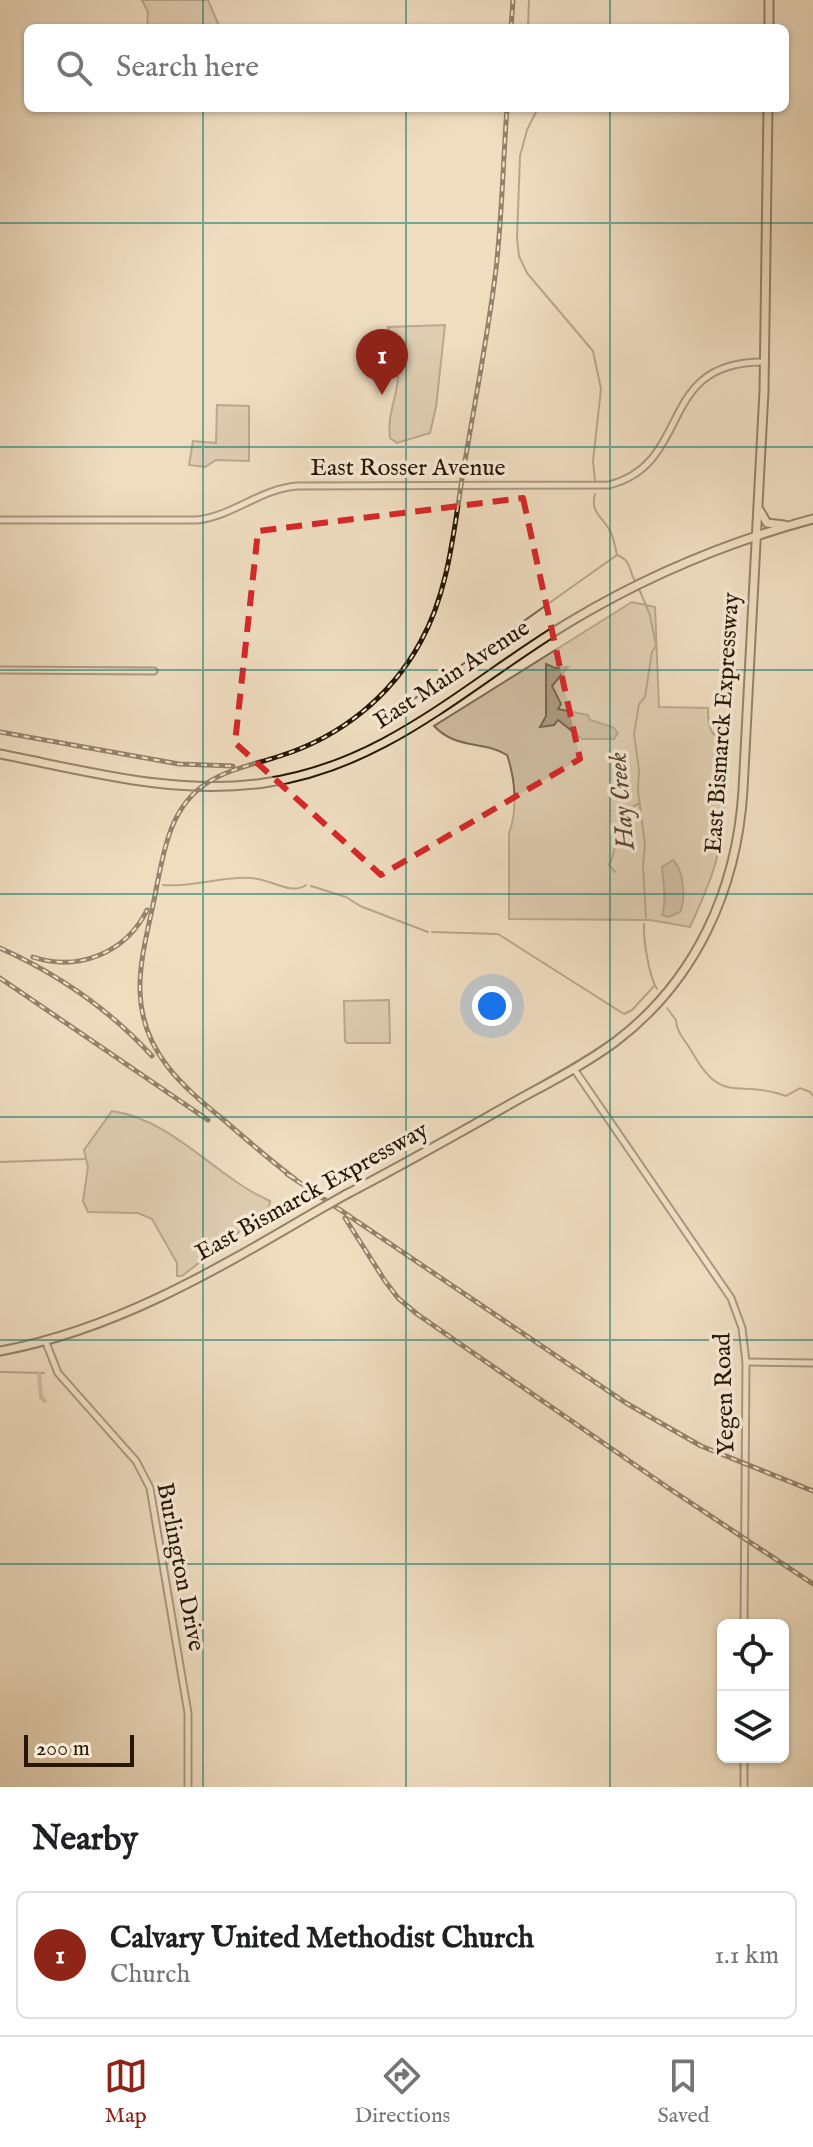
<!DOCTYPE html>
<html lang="en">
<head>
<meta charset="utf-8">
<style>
	body { margin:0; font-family:"IM FELL English",serif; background:#f6f6f6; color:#202124 }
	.controls { position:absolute; right:24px; bottom:24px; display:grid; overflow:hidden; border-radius:12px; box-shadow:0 2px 6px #0004 }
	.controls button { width:72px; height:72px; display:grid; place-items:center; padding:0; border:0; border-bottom:2px solid #e0e0e0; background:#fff; color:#202124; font:40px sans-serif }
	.scale { position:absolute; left:24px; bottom:20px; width:110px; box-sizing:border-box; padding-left:8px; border:4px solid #261603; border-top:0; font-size:22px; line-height:28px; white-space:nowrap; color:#261603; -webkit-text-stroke:6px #f5e9d6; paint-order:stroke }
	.you { position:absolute; left:492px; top:1006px; width:28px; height:28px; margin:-20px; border:6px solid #fff; border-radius:50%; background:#1a73e8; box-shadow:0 0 0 12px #1a73e833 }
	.badge { display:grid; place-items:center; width:52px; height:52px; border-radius:50%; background:#8f2418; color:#fff; font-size:26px; font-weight:700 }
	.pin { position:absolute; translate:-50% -66px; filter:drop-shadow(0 2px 4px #0008) }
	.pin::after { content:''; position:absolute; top:42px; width:28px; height:24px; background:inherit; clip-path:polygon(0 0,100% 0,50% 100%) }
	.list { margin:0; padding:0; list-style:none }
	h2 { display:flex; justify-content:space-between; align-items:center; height:104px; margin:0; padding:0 32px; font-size:34px }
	h2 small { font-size:26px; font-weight:400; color:#757577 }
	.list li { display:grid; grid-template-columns:52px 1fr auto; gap:24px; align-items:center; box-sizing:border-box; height:128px; margin:0 16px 16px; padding:0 16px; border:2px solid #e0e0e0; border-radius:12px }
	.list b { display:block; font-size:30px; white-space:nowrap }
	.list p { margin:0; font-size:26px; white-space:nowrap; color:#757577 }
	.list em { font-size:26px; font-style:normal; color:#757577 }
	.icon { flex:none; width:44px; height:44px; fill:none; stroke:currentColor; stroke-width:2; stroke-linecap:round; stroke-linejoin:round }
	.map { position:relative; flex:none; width:813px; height:1787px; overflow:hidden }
	.search { position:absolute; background:#fff; box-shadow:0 2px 6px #0004; left:24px; right:24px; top:24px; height:88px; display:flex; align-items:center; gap:20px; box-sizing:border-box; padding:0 28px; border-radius:12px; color:#757577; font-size:30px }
	.sheet { height:248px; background:#fff }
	nav { display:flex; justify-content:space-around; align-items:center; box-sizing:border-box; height:112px; border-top:2px solid #e0e0e0; background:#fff; font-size:22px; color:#757577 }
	nav a { display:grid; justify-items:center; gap:4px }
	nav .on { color:#8f2418 }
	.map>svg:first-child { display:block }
	.green { fill:#cdbba0; stroke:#7a6852; stroke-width:2 }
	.water { fill:#ab9980; stroke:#76654e; stroke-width:2 }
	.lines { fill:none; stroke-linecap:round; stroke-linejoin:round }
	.stream { stroke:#76654e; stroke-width:2 }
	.canal { stroke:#ab9980; stroke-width:4 }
	.minor-casing { stroke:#584832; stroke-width:9 }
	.major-casing { stroke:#261603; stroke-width:11 }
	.minor { stroke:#f5e9d6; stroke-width:5 }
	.major { stroke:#efddc0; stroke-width:7 }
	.rail-casing { stroke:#261603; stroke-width:5 }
	.rail { stroke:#f5e9d6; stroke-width:2; stroke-dasharray:6; stroke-linecap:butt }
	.major-bridge-casing { stroke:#261603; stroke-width:11; stroke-linecap:butt }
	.major-bridge { stroke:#efddc0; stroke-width:7 }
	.marked { fill:none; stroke:#d62828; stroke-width:6; stroke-dasharray:16 10; stroke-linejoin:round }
	.grid { fill:none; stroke:#0f766e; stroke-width:2; stroke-opacity:0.55 }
	.labels { text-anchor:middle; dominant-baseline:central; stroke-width:7; stroke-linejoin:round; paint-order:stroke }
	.street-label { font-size:24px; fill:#261603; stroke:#f5e9d6 }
	.water-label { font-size:26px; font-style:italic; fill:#5b4a35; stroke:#f5e9d6 }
</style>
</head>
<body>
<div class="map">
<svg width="813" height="1787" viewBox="0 0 813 1787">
	<rect width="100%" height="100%" fill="#efddc0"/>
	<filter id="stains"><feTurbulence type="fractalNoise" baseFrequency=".0025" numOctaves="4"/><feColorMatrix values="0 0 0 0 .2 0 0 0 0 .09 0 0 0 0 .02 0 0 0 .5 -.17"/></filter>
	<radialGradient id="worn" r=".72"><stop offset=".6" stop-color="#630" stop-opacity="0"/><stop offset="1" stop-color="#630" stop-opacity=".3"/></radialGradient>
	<g class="green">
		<polygon points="142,0 208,0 219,26 147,28 148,12"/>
		<path d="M445,325l-9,82 -6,26 -33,10 -7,-5c-4,-25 11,-48 8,-74 -1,-12 -7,-25 -10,-37z"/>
		<polygon points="217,405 249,406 249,461 216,460 205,467 189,465 193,441 216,443"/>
		<path d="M632,602l23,5 4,100 49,1c0,17 1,30 20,33 -2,40 -2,81 -12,120 -6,23 -16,44 -26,66l-40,-7 -141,-1v-86c9,-23 6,-55 -2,-78 -25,-15 -50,-5 -73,-29z"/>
		<polygon points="389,1000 390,1043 347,1043 345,1041 344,1001"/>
		<path d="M112,1111c62,9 103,66 158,90l-1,8 -87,67h-5v-13l-25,-44 -14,-6 -50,-1 -5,-11 5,-34 -4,-17z"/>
	</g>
	<g class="water">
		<polygon points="546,664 555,668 568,667 552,686 561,704 558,709 588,715 590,720 613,727 618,733 614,739 582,739 558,720 554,725 540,727 546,716"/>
		<path d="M673,860c11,11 13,39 7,52l-11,5 -7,-2c5,-15 1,-33 0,-48z"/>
	</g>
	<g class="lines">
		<g class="stream">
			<polyline points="528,28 529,0"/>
			<polyline points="538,108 527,130 520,156 517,238 519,256 527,273 593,351 601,389 593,461 595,481"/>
			<path d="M595,494c-5,17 6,22 14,35 5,8 6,18 8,26 15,6 11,14 18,26"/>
			<polyline points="639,589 650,615 656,646 652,652 645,697 639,704 634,734 639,770 638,791 645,845 643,865 646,918"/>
			<polyline points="411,701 617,555"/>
			<path d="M615,872l-6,-7c11,-20 5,-52 31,-62"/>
			<path d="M163,885c28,3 58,-9 88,-7 18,0 40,18 55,7"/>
			<polyline points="311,886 346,897 360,906 428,932"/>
			<path d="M644,924c-1,14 5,53 13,65"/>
			<polyline points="432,932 498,934 624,1014 632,1010 655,985"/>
			<path d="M667,1008l9,12c0,12 10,21 16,32 31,55 44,26 94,44l14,-8 10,4 3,4"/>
			<polyline points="0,1162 85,1159"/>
			<polyline points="0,1372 44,1373"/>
		</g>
		<polyline class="canal" points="39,1373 41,1397 45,1401"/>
		<defs>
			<g id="minor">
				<path d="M0,520h197c36,-4 63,-31 100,-34l312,-1c85,-22 46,-124 155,-123"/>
				<polyline points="0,670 154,671"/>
				<polyline points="574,1069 731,1298 742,1328 746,1362 744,1625"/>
				<polyline points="45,1340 58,1373 136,1461 150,1488 188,1713 188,1787"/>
				<polyline points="746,1362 813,1363"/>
				<polyline points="744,1787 744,1757"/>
			</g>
			<g id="major">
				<polyline points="769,28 769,0"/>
				<polyline points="760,511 767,523 784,525"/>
				<path d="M0,754c87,17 175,42 264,29 122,-17 203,-99 304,-160 76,-46 159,-81 245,-104"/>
				<path d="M345,1195c54,-28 107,-58 160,-88 37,-21 76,-40 110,-65 81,-61 122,-153 128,-252l21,-399 4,-283"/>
				<path d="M0,1351c115,-21 216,-81 315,-139"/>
			</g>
		</defs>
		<use href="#minor" class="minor-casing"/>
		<use href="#major" class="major-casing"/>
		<use href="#minor" class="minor"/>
		<use href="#major" class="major"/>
		<defs>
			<g id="rail">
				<polyline points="511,28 513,0"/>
				<polyline points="0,732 179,764 233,766"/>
				<path d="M0,948c58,26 109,61 152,108"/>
				<path d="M33,957c45,15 93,-4 114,-47"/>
				<polyline points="0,978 208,1120"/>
				<polyline points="287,1174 626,1403 701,1446 813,1491"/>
				<path d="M295,1179c-24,-18 -47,-38 -70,-58 -43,-35 -83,-69 -85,-129 -1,-34 10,-69 16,-102 8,-40 14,-83 51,-107 21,-14 49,-19 73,-27 60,-19 111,-59 141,-115 29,-52 33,-116 43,-174 11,-66 24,-132 32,-198 6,-53 7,-107 11,-161"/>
				<polyline points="345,1218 385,1281 398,1298 417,1314 667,1487 813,1584"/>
			</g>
		</defs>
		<use href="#rail" class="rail-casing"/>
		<use href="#rail" class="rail"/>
		<defs>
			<polyline id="major-bridge" points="315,1212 345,1195"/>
		</defs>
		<use href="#major-bridge" class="major-bridge-casing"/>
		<use href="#major-bridge" class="major-bridge"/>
	</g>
	<path d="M0 0H813V1787H0ZM523,498l57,261 -199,116 -146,-132 23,-212z" fill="#efddc0" fill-opacity=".55" fill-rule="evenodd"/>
	<path class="marked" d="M523,498l57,261 -199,116 -146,-132 23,-212z"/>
	<path class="grid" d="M203,0v28M406,0v28M610,0v28M203,108v1679M406,108v1679M610,108v1679M0,223h813M0,447h813M0,670h813M0,894h813M0,1117h813M0,1340h813M0,1564h813"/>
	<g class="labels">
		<g class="street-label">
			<text x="408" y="468">East Rosser Avenue</text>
			<text transform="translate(452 675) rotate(-33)">East Main Avenue</text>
			<text transform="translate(723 723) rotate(-86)">East Bismarck Expressway</text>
			<text transform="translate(312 1192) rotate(-29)">East Bismarck Expressway</text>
			<text transform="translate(725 1394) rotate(-92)">Yegen Road</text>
			<text transform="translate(180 1567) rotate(79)">Burlington Drive</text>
		</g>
		<g class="water-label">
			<text transform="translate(622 801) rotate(-95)">Hay Creek</text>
		</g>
	</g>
	<rect width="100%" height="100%" filter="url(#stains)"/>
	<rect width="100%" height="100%" fill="url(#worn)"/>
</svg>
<div class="controls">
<button><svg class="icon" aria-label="locate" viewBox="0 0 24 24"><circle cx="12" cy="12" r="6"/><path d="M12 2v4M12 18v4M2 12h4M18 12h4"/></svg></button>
<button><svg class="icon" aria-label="layers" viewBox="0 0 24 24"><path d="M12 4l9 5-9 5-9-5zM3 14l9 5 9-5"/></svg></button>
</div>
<div class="scale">200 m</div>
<div class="you"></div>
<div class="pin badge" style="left:382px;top:395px">1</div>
<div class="search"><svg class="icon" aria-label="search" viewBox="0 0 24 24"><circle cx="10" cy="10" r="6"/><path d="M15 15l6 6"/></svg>Search here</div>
</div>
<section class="sheet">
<h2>Nearby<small></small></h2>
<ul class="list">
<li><span class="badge">1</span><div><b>Calvary United Methodist Church</b><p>Church</p></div><em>1.1 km</em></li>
</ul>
</section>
<nav>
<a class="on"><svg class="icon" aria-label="map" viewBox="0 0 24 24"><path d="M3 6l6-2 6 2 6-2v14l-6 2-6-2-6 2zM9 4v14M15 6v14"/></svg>Map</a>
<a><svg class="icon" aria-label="directions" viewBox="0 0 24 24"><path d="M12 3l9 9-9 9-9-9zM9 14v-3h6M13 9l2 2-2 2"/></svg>Directions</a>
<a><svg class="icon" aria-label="saved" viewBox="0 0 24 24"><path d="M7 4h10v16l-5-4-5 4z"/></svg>Saved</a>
</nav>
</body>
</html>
